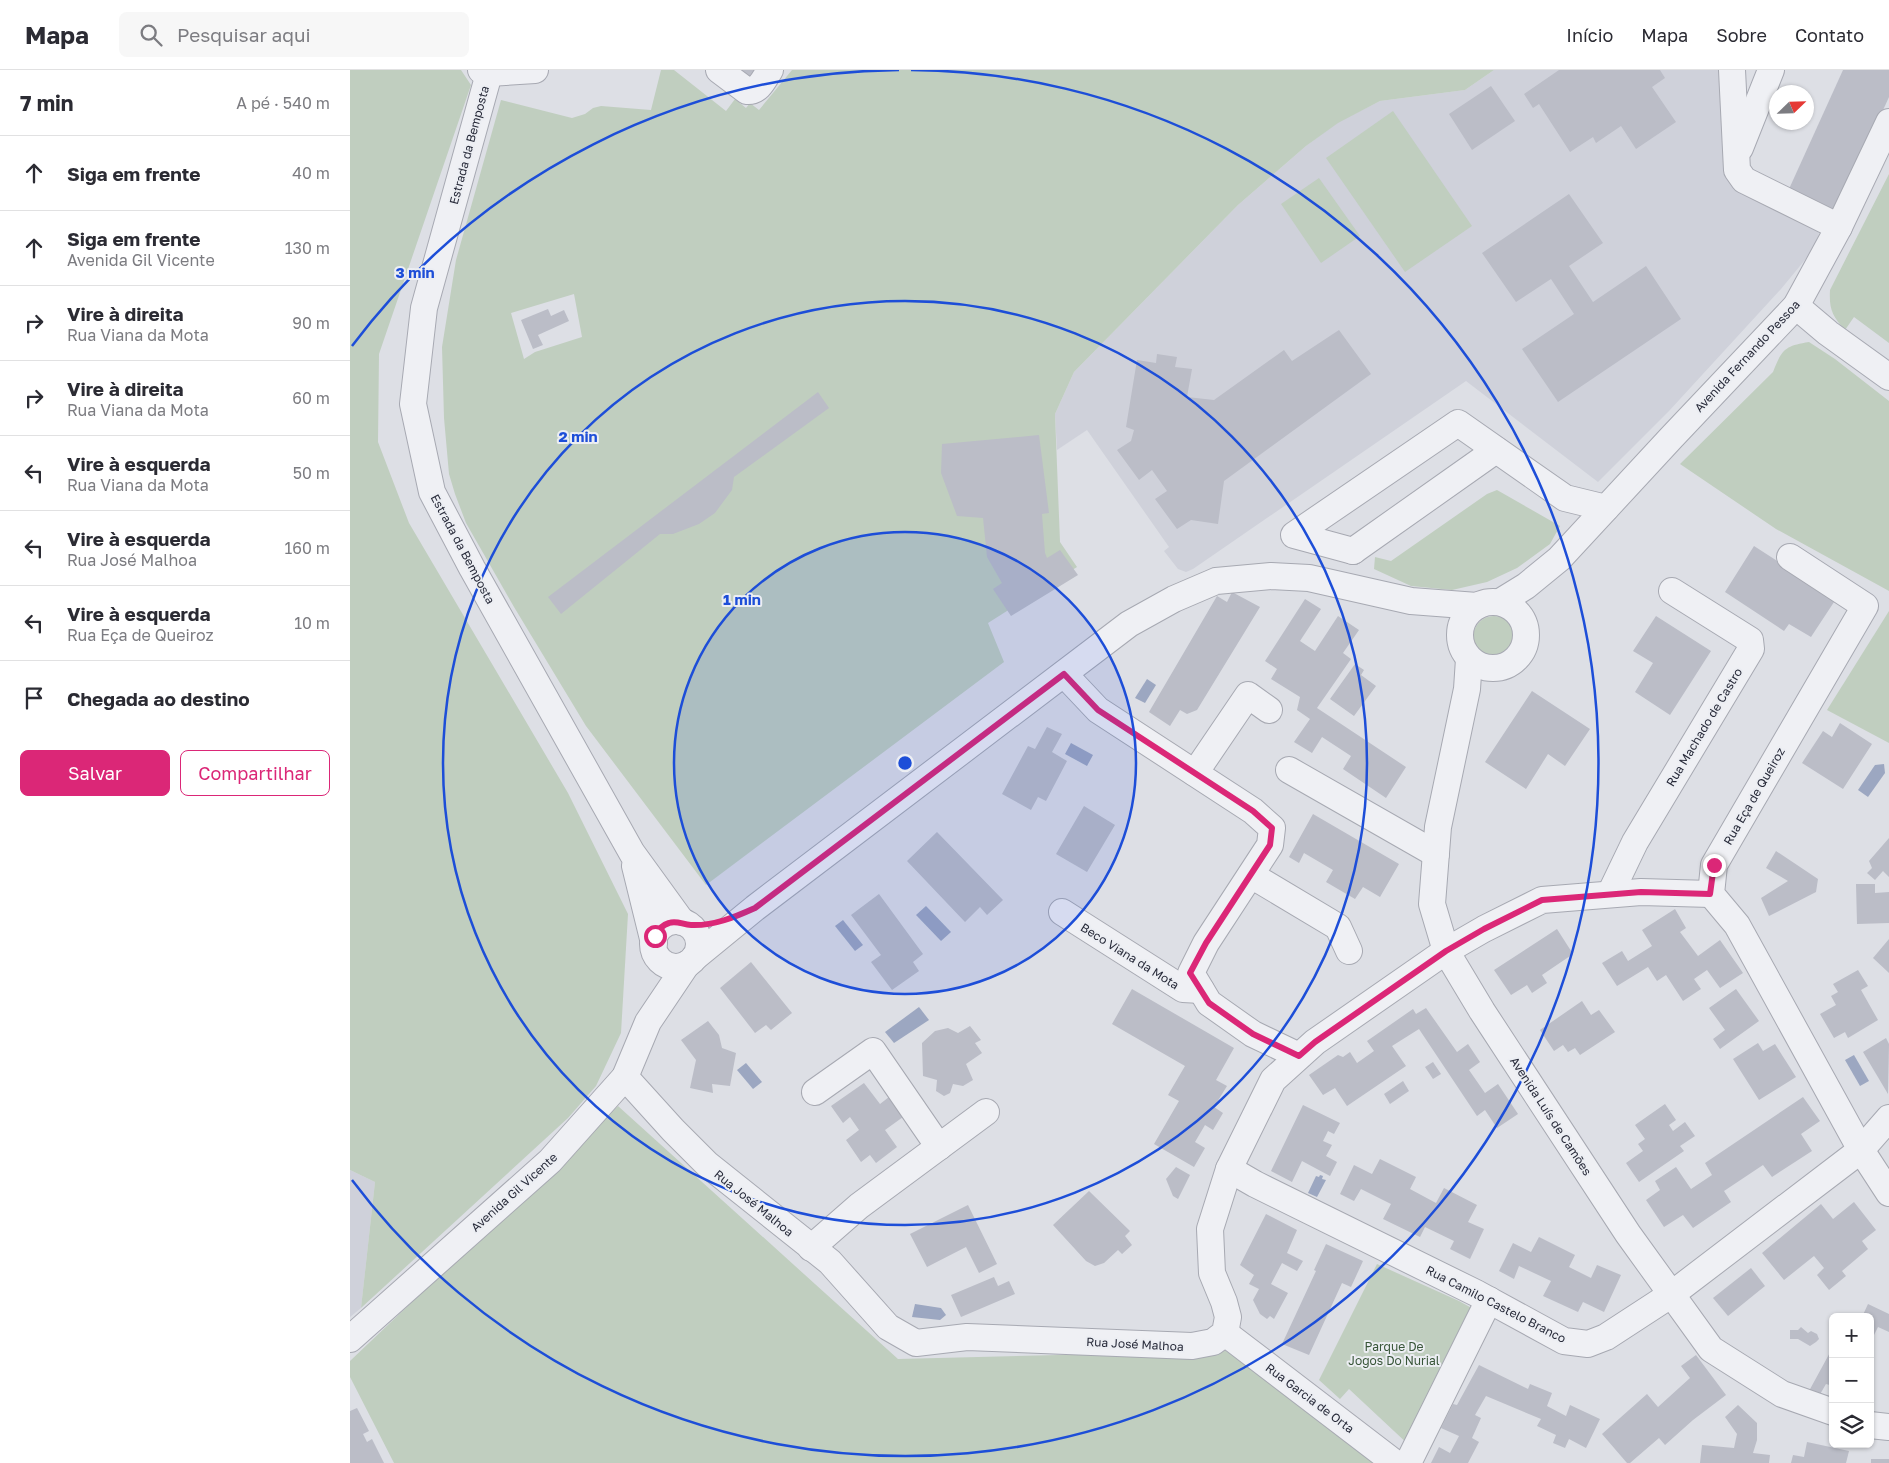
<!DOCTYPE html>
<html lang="pt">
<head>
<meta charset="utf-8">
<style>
	body { margin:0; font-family:"Golos Text",sans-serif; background:#f7f7f7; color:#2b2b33 }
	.controls { position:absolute; right:15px; bottom:15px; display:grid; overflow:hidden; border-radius:8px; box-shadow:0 1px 4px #0004 }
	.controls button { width:45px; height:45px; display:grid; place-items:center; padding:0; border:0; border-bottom:1px solid #e1e1e2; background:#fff; color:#2b2b33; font:25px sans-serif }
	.compass { position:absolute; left:1419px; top:15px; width:45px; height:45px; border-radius:50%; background:#fff; box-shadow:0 1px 4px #0004; rotate:67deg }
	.stop { position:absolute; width:15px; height:15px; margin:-11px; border:4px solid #db2777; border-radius:50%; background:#fff }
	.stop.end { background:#db2777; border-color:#fff; box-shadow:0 1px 5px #0008 }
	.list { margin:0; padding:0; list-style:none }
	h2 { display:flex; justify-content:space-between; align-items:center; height:65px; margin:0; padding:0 20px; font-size:21px }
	h2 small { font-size:16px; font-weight:400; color:#7c7c81 }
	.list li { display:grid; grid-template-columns:32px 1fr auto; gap:15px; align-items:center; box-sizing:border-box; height:75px; padding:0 20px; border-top:1px solid #e1e1e2 }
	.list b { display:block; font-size:19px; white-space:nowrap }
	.list p { margin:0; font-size:16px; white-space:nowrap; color:#7c7c81 }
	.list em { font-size:16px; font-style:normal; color:#7c7c81 }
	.actions { display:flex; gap:10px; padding:15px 20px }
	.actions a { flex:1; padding:11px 0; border:1px solid #db2777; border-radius:8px; text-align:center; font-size:18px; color:#db2777 }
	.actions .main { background:#db2777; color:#fff }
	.icon { flex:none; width:28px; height:28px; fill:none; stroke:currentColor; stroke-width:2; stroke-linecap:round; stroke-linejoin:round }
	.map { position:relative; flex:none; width:1539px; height:1393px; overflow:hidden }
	header { display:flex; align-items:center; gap:30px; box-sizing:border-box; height:70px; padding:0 25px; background:#fff; border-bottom:1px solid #e1e1e2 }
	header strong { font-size:24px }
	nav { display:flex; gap:28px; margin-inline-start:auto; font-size:18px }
	.search { width:350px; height:45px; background:#f7f7f7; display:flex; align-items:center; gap:12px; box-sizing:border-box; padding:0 18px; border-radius:8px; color:#7c7c81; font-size:19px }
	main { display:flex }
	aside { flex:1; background:#fff }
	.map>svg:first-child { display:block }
	.built { fill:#cfd1da }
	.green { fill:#c0cebf; fill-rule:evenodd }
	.water { fill:#9ca7c1 }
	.building { fill:#bbbdc7 }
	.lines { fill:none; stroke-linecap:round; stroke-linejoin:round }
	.minor-casing { stroke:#a7a9b2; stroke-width:28 }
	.minor { stroke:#eff0f4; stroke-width:26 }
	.route { stroke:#db2777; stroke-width:6 }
	.ring { fill:none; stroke:#1d4ed8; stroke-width:2.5 }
	.labels { text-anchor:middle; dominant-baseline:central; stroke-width:4; stroke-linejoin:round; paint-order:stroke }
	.street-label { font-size:12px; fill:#282b3a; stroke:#eceef3 }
	.park-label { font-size:12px; fill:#375437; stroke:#eceef3 }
	.centre { fill:#1d4ed8; stroke:#eceef3; stroke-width:2.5 }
	.ring-label { font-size:15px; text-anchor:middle; font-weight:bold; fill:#1d4ed8; stroke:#eceef3; stroke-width:4; stroke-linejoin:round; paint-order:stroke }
</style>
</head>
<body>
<header>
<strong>Mapa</strong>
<div class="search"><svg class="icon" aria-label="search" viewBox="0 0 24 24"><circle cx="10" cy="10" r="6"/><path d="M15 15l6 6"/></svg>Pesquisar aqui</div>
<nav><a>Início</a><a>Mapa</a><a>Sobre</a><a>Contato</a></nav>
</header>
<main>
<aside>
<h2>7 min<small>A pé · 540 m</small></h2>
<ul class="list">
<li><svg class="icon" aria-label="ahead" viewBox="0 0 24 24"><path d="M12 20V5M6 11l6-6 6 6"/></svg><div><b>Siga em frente</b></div><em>40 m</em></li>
<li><svg class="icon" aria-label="ahead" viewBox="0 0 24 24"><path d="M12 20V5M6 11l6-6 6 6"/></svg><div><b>Siga em frente</b><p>Avenida Gil Vicente</p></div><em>130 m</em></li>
<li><svg class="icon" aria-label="right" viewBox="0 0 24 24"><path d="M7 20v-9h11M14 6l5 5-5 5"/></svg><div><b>Vire à direita</b><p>Rua Viana da Mota</p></div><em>90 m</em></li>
<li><svg class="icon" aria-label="right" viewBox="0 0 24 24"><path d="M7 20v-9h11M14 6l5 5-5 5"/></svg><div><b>Vire à direita</b><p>Rua Viana da Mota</p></div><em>60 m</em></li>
<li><svg class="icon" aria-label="left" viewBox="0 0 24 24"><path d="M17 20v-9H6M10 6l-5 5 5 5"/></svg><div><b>Vire à esquerda</b><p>Rua Viana da Mota</p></div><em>50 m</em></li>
<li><svg class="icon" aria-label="left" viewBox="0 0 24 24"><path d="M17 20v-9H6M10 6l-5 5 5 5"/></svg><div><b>Vire à esquerda</b><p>Rua José Malhoa</p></div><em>160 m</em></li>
<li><svg class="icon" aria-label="left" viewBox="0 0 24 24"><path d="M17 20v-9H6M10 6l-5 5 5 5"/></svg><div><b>Vire à esquerda</b><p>Rua Eça de Queiroz</p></div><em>10 m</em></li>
<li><svg class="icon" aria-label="arrive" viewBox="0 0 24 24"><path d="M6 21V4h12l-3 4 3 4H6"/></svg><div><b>Chegada ao destino</b></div></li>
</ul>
<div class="actions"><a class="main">Salvar</a><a>Compartilhar</a></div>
</aside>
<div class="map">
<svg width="1539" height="1393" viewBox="0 0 1539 1393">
	<rect width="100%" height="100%" fill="#dddfe5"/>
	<g class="built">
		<polygon points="1144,0 1378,0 1378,82 1469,158 1468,174 1431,219 1319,341 1248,412 1116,311 843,499 836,502 828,499 814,481 819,477 737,360 707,380 705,344 724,302 888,135 956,76 988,52 1030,31 1115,20"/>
		<polygon points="0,1100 25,1112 11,1238 0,1247"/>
	</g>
	<g class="green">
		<polygon points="0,0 111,0 121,15 29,284 28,372 59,453 218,723 278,844 271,963 246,1016 218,1048 11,1238 25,1112 0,1100"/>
		<path d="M311,0h13l52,41 9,-12 11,9 4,-5 9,7 33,-40h702l-29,20 -85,11 -42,22 -32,23 -68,59 -164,167 -19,42 5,128 17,25 -89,56 16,39 -298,223 -120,-159 -72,-119 -48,-84 -11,-29 -6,-20 -5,-56 -2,-71 14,-87 45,-160 71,18 13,-4 8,-6 8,-2 50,4zM224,224l8,43 -47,15 -11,7 -13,-46z"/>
		<polygon points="1043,41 1122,156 1055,202 976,88"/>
		<path d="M1539,104v169l-35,-26 -9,13c-13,-14 -16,-21 -15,-40z"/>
		<polygon points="969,108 1010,166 971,193 931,134"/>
		<path d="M1459,272l26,17 54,42v190l-113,-62 -96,-65 93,-92c9,-23 12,-26 36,-30z"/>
		<polygon points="1147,420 1210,456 1200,474 1167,498 1137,512 1102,520 1061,516 1024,499 1025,487 1041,491 1137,424"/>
		<polygon points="1539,541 1539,673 1477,640"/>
		<circle cx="1144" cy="567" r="21"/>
		<polygon points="268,1036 548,1289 876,1281 1029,1393 44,1393 0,1307 0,1291"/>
		<polygon points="1027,1194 1109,1231 1127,1241 1060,1376 999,1319 990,1329 969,1310"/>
	</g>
	<g class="water">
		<polygon points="797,609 806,615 795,633 785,628"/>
		<polygon points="721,673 743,685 737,696 715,684"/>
		<polygon points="1534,694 1535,703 1518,727 1508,720 1525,695"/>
		<polygon points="576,836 601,862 591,871 566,845"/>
		<polygon points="493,850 513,875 505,881 485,856"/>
		<polygon points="569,937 579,950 544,973 535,962"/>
		<polygon points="1504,985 1519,1011 1510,1016 1495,990"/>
		<polygon points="396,993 412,1012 403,1019 387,1000"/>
		<polygon points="970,1105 973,1106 972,1109 976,1110 967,1127 958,1123 966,1106 969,1107"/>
		<polygon points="565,1234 591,1238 596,1245 590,1250 562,1247"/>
	</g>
	<g class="building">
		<polygon points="381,0 409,0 399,13"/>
		<polygon points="1209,0 1310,0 1315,8 1302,17 1326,52 1286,79 1271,56 1246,73 1243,67 1220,82 1189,34 1183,38 1174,24"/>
		<polygon points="1493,0 1539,0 1539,27 1487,141 1439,119"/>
		<polygon points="1141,16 1165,51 1122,80 1099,44"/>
		<polygon points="1219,124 1253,173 1219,196 1243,232 1296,196 1331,249 1208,332 1172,279 1224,244 1201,209 1166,232 1132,183"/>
		<polygon points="198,239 201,246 214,240 219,251 188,265 193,275 183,279 171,250"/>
		<polygon points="989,260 1021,304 874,411 868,454 841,450 827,459 805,429 817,421 802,400 789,410 767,380 781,371 784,360 776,357 787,290 806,293 807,284 827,287 825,297 842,299 837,327 864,330 934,280 942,291"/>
		<polygon points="468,322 479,338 384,407 382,420 365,443 349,454 323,464 310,464 211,544 198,527"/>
		<polygon points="689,365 699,443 692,444 695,483 697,488 710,480 728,505 661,546 643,519 652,513 637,487 633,448 607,446 591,403 592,374"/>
		<polygon points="1404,476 1486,529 1461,567 1439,554 1434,561 1375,522"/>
		<polygon points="882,522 910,537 847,640 837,644 830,640 820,656 799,642 867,526 877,532"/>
		<polygon points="955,529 971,539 950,571 965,581 988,546 1009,560 993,583 1001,589 967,638 1056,697 1036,728 993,699 1001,686 972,667 962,683 944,672 960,649 947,640 950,627 921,609 927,599 915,591"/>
		<polygon points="1306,546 1361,581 1320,645 1285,622 1303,593 1283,581"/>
		<polygon points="1005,594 1014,600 1011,605 1026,616 1004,646 980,629"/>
		<polygon points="1182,621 1240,659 1215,696 1198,684 1176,719 1135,692"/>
		<polygon points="1490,653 1522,674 1493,719 1452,693 1473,661 1482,667"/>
		<polygon points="697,657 712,664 702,682 717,691 696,731 688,727 681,740 652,724 678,676 685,679"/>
		<polygon points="734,736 765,755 737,802 706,784"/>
		<polygon points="963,744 1049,794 1030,827 1013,817 1005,829 976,812 983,800 954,783 949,793 939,787"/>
		<polygon points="587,762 653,830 637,845 630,837 615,852 557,791"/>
		<polygon points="1539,768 1539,807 1533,801 1525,810 1517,803 1522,798 1519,791"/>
		<polygon points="1426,781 1468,809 1466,822 1419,846 1411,828 1438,811 1416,798"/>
		<polygon points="1506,814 1525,814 1525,823 1539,822 1539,853 1507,854"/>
		<polygon points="529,824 573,884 563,892 569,901 542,920 521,892 531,885 501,845"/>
		<polygon points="1325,839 1336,858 1330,862 1348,886 1370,870 1393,903 1370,918 1357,900 1344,909 1351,919 1333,931 1316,905 1307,911 1298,897 1267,916 1252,893 1272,881 1278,891 1302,876 1292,860"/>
		<polygon points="1207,859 1223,884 1192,905 1197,913 1182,923 1177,915 1161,925 1144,900"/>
		<polygon points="1539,869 1539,903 1523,888"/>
		<polygon points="401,892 442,943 421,960 416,955 405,963 370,918"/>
		<polygon points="1508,900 1518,916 1511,920 1528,950 1498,968 1495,962 1484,968 1470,944 1486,935 1481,926 1488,922 1483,914"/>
		<polygon points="782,919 884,978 866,1010 877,1016 864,1037 873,1043 863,1060 855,1055 845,1072 855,1078 844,1097 804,1074 829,1031 818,1025 835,996 762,954"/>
		<polygon points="1386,919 1409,951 1370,979 1363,969 1375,960 1359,938"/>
		<polygon points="1232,931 1241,945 1249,940 1265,962 1230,985 1225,978 1218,982 1213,975 1204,981 1190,960"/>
		<polygon points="1076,938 1107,982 1118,974 1130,992 1119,1000 1135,1023 1148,1014 1168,1044 1147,1058 1135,1040 1127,1046 1069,959 1042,976 1056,996 997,1036 985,1018 973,1025 959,1005 988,985 993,987 1000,982 1007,993 1024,981 1017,971 1063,939 1066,944"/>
		<polygon points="358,951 369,965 372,978 386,983 380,1016 362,1014 363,1023 340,1018 346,990 331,970"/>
		<polygon points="620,956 631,970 625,973 632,983 616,994 623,1010 613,1016 603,1014 600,1023 594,1026 586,1021 587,1010 573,1006 572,973 585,961 598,958 608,963"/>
		<polygon points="1536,968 1539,974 1538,1024 1513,982"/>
		<polygon points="1408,973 1413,981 1425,974 1446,1007 1409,1030 1383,989"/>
		<polygon points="1083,992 1091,1004 1083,1009 1075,997"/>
		<polygon points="1053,1011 1059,1021 1040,1034 1034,1024"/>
		<polygon points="514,1013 530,1034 539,1027 553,1047 535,1060 547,1077 526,1093 520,1085 511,1092 496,1070 509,1060 500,1047 493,1053 481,1036"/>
		<polygon points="1453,1027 1470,1051 1451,1064 1462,1081 1422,1107 1413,1095 1374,1121 1381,1132 1343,1158 1333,1145 1314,1157 1296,1130 1310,1120 1305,1111 1326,1097 1341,1119 1362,1105 1355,1093"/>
		<polygon points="1315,1034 1326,1050 1319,1055 1323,1061 1335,1052 1345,1066 1330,1076 1334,1081 1289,1112 1276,1093 1293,1081 1288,1074 1295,1069 1285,1055"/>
		<polygon points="953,1035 990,1053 984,1064 978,1061 973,1071 982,1075 976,1086 987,1092 980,1106 952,1091 942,1112 921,1101"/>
		<polygon points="1030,1089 1066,1107 1060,1119 1086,1133 1094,1118 1127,1135 1118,1152 1134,1159 1120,1189 1100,1179 1104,1171 1075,1157 1070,1167 1033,1149 1041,1134 1011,1119 1004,1131 990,1124 1004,1095 1022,1104"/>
		<polygon points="826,1097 840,1105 828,1129 823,1126 816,1109"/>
		<polygon points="739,1121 780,1161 775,1166 782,1175 772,1184 768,1180 754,1193 745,1196 736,1191 703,1155"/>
		<polygon points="1504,1132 1526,1160 1512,1171 1518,1179 1492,1201 1496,1206 1479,1220 1467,1205 1474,1198 1464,1186 1434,1210 1412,1183 1471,1134 1483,1149"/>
		<polygon points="618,1135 647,1194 629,1203 616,1177 577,1197 560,1164"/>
		<polygon points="916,1144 947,1160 937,1183 953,1191 947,1201 932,1193 921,1214 938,1223 924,1249 920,1246 917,1249 910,1244 903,1230 909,1219 899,1214 904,1205 890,1195"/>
		<polygon points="1189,1167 1225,1185 1219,1197 1241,1208 1247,1195 1271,1205 1254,1242 1233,1232 1228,1242 1193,1226 1201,1211 1169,1196 1164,1209 1149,1201 1163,1173 1181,1182"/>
		<polygon points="976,1174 1013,1191 1001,1217 992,1213 959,1285 932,1274 966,1201 964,1200"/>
		<polygon points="1401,1198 1415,1216 1378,1246 1363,1228"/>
		<polygon points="644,1207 648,1216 659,1211 665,1224 611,1247 601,1225"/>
		<polygon points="1518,1234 1539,1244 1539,1262 1528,1257 1520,1273 1520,1247 1512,1247"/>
		<polygon points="1451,1257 1458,1263 1461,1261 1467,1264 1469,1269 1466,1272 1460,1276 1448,1269 1440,1269 1440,1260 1448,1260"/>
		<polygon points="1483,1277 1483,1316 1476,1314 1469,1326 1459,1321"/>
		<polygon points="1346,1285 1376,1325 1343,1350 1315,1375 1309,1368 1280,1393 1277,1393 1252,1364 1297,1324 1308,1337 1340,1308 1331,1296"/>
		<polygon points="1129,1295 1178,1319 1180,1314 1202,1323 1197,1336 1216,1346 1220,1335 1250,1349 1236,1378 1219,1369 1215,1378 1203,1373 1206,1365 1187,1356 1191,1349 1136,1326 1125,1345 1131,1348 1122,1368 1129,1372 1118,1393 1081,1393 1089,1377 1100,1383 1109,1366 1091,1358 1103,1334 1107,1335"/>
		<polygon points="1388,1335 1407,1353 1407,1370 1403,1383 1420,1385 1419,1393 1350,1393 1352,1375 1384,1378 1387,1364 1375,1347"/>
		<polygon points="7,1338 19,1361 13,1364 17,1372 22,1369 34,1393 0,1393 0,1341"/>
		<polygon points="1457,1372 1499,1381 1496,1393 1441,1393 1443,1385 1454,1387"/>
		<rect x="1521" y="1389" width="18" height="4"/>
	</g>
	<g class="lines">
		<defs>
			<g id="minor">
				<polyline points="131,0 139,3 185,0"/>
				<polyline points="140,0 74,238 63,334 82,422 122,498 282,783 332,852"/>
				<path d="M369,0l28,21c12,1 17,-12 23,-21"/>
				<polyline points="1382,0 1387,100 1394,110 1489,157"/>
				<polyline points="1390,78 1421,0"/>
				<polyline points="1446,236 1478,263 1539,307"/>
				<polyline points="1003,481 944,465 1108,353 1215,428 1256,438"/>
				<polyline points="1003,481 1146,380"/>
				<polyline points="1440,487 1515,536 1364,795 1361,824 1387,855 1511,1080 1539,1123"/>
				<circle cx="1143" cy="565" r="33"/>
				<polyline points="1150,532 1176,516 1209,489 1321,368 1446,236 1489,157 1539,52"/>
				<polyline points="1119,589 1117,619 1088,757 1082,834 1096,881 1132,941 1278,1164 1361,1279 1432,1324 1483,1342"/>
				<polyline points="714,604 748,640 903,741 922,758 920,775 856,873 841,903 859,933 903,964 949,986"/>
				<polyline points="939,700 1086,784"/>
				<polyline points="845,703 898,625 919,640"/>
				<polyline points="285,796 304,873"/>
				<polyline points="901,805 988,857 999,881"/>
				<polyline points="1260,824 1285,772 1401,579 1400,570 1322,521"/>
				<polyline points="712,842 833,919 851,920"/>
				<circle cx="326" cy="874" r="23"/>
				<polyline points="344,888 405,838 779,554 824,529 866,511 921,506 959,508 1061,531 1127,536"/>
				<polyline points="275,1007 323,1060 357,1094 480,1192 538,1257 566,1273 617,1267 842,1276 863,1272 875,1263 878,1247 874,1232 862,1203 860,1159 879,1099 923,1010 965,972 1096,881 1134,859 1192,830 1291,822 1361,824"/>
				<polyline points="465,1022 523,981 589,1077"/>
				<polyline points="879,1099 905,1114 1126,1223 1214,1271 1238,1274 1256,1267 1322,1224 1511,1080 1539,1048"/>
				<polyline points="461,1178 509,1136 636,1042"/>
				<polyline points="875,1263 1045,1393"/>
				<polyline points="0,1269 200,1091 275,1007 298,952 337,894"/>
				<polyline points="1520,1355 1539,1357"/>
				<polyline points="1058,1393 1139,1230"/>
			</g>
		</defs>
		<use href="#minor" class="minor-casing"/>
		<use href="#minor" class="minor"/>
	</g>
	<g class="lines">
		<path class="route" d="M305,866c3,-6 7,-11 14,-13 8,-3 14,2 22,2 23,1 44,-8 64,-17l309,-234 34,36 155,101 19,17 -2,17 -64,98 -16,30 19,30 44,31 46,22 16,-14 131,-91 38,-22 58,-29 99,-8 69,2 4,-29"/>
	</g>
	<circle cx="555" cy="693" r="231" fill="#1d4ed8" fill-opacity=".12"/>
	<g class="ring">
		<circle cx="555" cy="693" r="231"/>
		<circle cx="555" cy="693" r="462"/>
		<path d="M2 276A693 693 0 0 1 549 0M561 0A693 693 0 1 1 2 1110"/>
	</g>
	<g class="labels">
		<g class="street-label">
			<text transform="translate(119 75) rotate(-75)">Estrada da Bemposta</text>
			<text transform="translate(1397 286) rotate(-47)">Avenida Fernando Pessoa</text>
			<text transform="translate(113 479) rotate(62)">Estrada da Bemposta</text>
			<text transform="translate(1354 657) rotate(-59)">Rua Machado de Castro</text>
			<text transform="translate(1404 726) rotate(-60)">Rua Eça de Queiroz</text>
			<text transform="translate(780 886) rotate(32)">Beco Viana da Mota</text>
			<text transform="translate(1201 1046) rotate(57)">Avenida Luís de Camões</text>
			<text transform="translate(164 1122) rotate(-42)">Avenida Gil Vicente</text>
			<text transform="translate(404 1133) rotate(39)">Rua José Malhoa</text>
			<text transform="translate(1146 1234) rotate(27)">Rua Camilo Castelo Branco</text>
			<text transform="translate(785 1274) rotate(3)">Rua José Malhoa</text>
			<text transform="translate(960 1328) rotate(37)">Rua Garcia de Orta</text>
		</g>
		<g class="park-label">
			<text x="1044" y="1276">Parque De<tspan x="1044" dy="14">Jogos Do Nurial</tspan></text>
		</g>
	</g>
	<circle cx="555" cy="693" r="8" class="centre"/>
	<g class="ring-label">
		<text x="65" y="208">3 min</text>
		<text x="228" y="372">2 min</text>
		<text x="392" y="535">1 min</text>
	</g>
</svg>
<div class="controls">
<button>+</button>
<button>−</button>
<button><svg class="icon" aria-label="layers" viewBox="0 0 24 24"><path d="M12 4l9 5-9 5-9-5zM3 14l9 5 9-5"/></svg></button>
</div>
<svg class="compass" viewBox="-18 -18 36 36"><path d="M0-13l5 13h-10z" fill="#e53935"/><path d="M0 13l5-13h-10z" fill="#7c7c81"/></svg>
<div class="stop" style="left:305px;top:866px"></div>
<div class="stop end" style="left:1364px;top:795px"></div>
</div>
</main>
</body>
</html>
